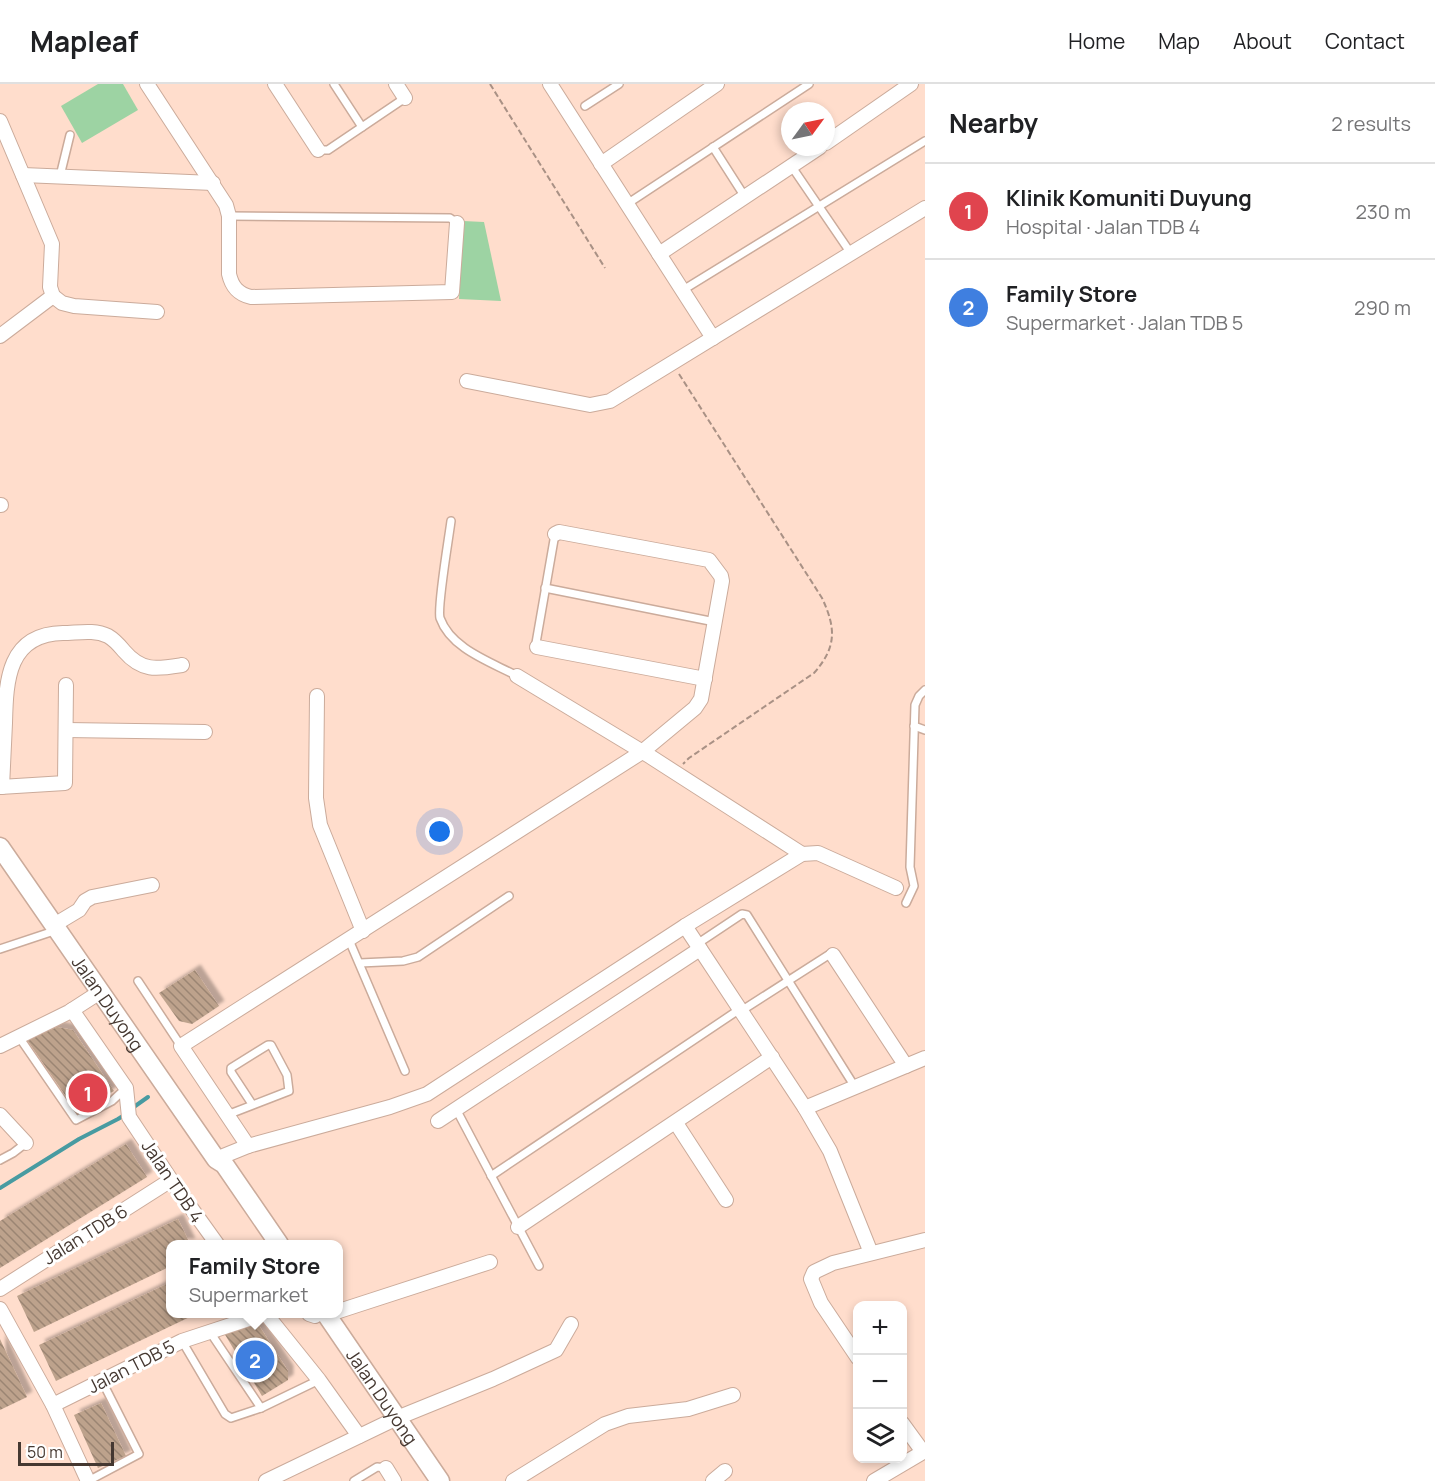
<!DOCTYPE html>
<html lang="en">
<head>
<meta charset="utf-8">
<style>
	body { margin:0; font-family:Manrope,sans-serif; background:#f6f6f6; color:#202124 }
	.controls { position:absolute; right:18px; bottom:18px; display:grid; overflow:hidden; border-radius:12px; box-shadow:0 3px 9px #0003 }
	.controls button { width:54px; height:54px; display:grid; place-items:center; padding:0; border:0; border-bottom:2px solid #e0e0e0; background:#fff; color:#202124; font:30px sans-serif }
	.compass { position:absolute; left:781px; top:18px; width:54px; height:54px; border-radius:50%; background:#fff; box-shadow:0 3px 9px #0003; rotate:57deg }
	.scale { position:absolute; left:18px; bottom:15px; width:96px; box-sizing:border-box; padding-left:6px; border:3px solid #453831; border-top:0; font-size:16px; line-height:21px; white-space:nowrap; color:#453831; -webkit-text-stroke:4px #fff; paint-order:stroke }
	.you { position:absolute; left:440px; top:748px; width:21px; height:21px; margin:-15px; border:4px solid #fff; border-radius:50%; background:#1a73e8; box-shadow:0 0 0 9px #1a73e833 }
	.badge { display:grid; place-items:center; width:39px; height:39px; border-radius:50%; background:#c53921; color:#fff; font-size:20px; font-weight:700 }
	.pin { position:absolute; translate:-50% -50%; border:3px solid #fff; box-shadow:0 2px 6px #0006 }
	.popup { position:absolute; left:166px; top:1156px; width:177px; height:78px; box-sizing:border-box; display:grid; place-content:center; border-radius:12px; background:#fff; filter:drop-shadow(0 2px 4px #0005); font-size:20px; white-space:nowrap; color:#757577 }
	.popup b { font-size:22px; color:#202124 }
	.popup::after { content:''; position:absolute; left:50%; top:100%; margin-left:-12px; border:12px solid transparent; border-top-color:#fff }
	.list { margin:0; padding:0; list-style:none }
	h2 { display:flex; justify-content:space-between; align-items:center; height:78px; margin:0; padding:0 24px; font-size:26px }
	h2 small { font-size:20px; font-weight:400; color:#757577 }
	.list li { display:grid; grid-template-columns:39px 1fr auto; gap:18px; align-items:center; box-sizing:border-box; height:96px; padding:0 24px; border-top:2px solid #e0e0e0 }
	.list b { display:block; font-size:22px; white-space:nowrap }
	.list p { margin:0; font-size:20px; white-space:nowrap; color:#757577 }
	.list em { font-size:20px; font-style:normal; color:#757577 }
	.icon { flex:none; width:33px; height:33px; fill:none; stroke:currentColor; stroke-width:2; stroke-linecap:round; stroke-linejoin:round }
	.map { position:relative; flex:none; width:925px; height:1397px; overflow:hidden }
	header { display:flex; align-items:center; gap:36px; box-sizing:border-box; height:84px; padding:0 30px; background:#fff; border-bottom:2px solid #e0e0e0 }
	header strong { font-size:28px }
	nav { display:flex; gap:33px; margin-inline-start:auto; font-size:21px }
	main { display:flex }
	aside { flex:1; background:#fff }
	.map>svg:first-child { display:block }
	.park { fill:#9dd3a3 }
	.lines { fill:none; stroke-linecap:round; stroke-linejoin:round }
	.stream { stroke:#489ba1; stroke-width:4 }
	.building { fill:url(#building-back-hatch); filter:url(#shadow) }
	.lane-casing { stroke:#cbab9b; stroke-width:10 }
	.street-casing { stroke:#cbab9b; stroke-width:16 }
	.secondary-casing { stroke:#cbab9b; stroke-width:21 }
	.path { stroke:#a99185; stroke-width:2; stroke-dasharray:6 3; stroke-linecap:butt }
	.lane { stroke:#fff; stroke-width:7 }
	.street { stroke:#fff; stroke-width:14 }
	.secondary { stroke:#fff; stroke-width:18 }
	.labels { text-anchor:middle; dominant-baseline:central; stroke-width:6; stroke-linejoin:round; paint-order:stroke }
	.street-label { font-size:18px; fill:#453831; stroke:#fff }
</style>
</head>
<body>
<header>
<strong>Mapleaf</strong>
<nav><a>Home</a><a>Map</a><a>About</a><a>Contact</a></nav>
</header>
<main>
<div class="map">
<svg width="925" height="1397" viewBox="0 0 925 1397">
	<defs>
		<pattern id="building-back-hatch" width="6" height="6" patternUnits="userSpaceOnUse" patternTransform="scale(1.5)"><rect width="6" height="6" fill="#bda28c"/><path d="M-1 5l2 2M0 0l6 6M5-1l2 2" fill="none" stroke="#9b8573"/></pattern>
		<filter id="shadow"><feDropShadow dx="5.5" dy="-5.5" stdDeviation="1.5" flood-color="#0004"/></filter>
	</defs>
	<rect width="100%" height="100%" fill="#fdc"/>
	<g class="park">
		<polygon points="98,0 123,0 138,26 82,59 61,22"/>
		<polygon points="463,137 484,138 501,217 459,215"/>
	</g>
	<g class="lines">
		<g class="stream">
			<polyline points="131,1025 148,1013"/>
			<polyline points="0,1104 79,1055 118,1035 126,1030"/>
		</g>
	</g>
	<g class="building">
		<polygon points="195,886 219,922 192,940 179,937 159,909"/>
		<polygon points="57,943 73,946 114,1007 76,1027 27,956"/>
		<polygon points="126,1060 147,1093 0,1184 0,1137"/>
		<polygon points="178,1135 190,1160 171,1160 171,1182 34,1248 17,1212"/>
		<polygon points="171,1198 171,1230 196,1230 56,1297 39,1261"/>
		<polygon points="241,1239 258,1240 288,1287 288,1296 262,1312 224,1249"/>
		<polygon points="0,1255 27,1313 0,1326"/>
		<polygon points="101,1319 126,1372 98,1384 74,1331"/>
	</g>
	<g class="lines">
		<defs>
			<g id="lane">
				<polyline points="334,0 362,43"/>
				<polyline points="585,22 619,0"/>
				<polyline points="713,63 745,113"/>
				<polyline points="318,66 328,66 405,14"/>
				<polyline points="792,83 850,168"/>
				<polyline points="60,92 70,51"/>
				<polyline points="627,120 809,0"/>
				<polyline points="229,132 450,134 457,139"/>
				<polyline points="683,206 925,57"/>
				<path d="M451,437c-2,16 -14,86 -11,97 11,31 51,44 77,58"/>
				<polyline points="545,504 715,538"/>
				<polyline points="537,563 536,559 555,450"/>
				<polyline points="914,642 925,646"/>
				<polyline points="906,819 914,802 910,783 915,621 919,612 925,606"/>
				<polyline points="349,856 405,987"/>
				<polyline points="697,860 742,830 747,831 855,1003"/>
				<polyline points="0,865 57,846"/>
				<polyline points="360,879 403,877 418,873 509,812"/>
				<polyline points="138,897 181,962"/>
				<polyline points="741,927 830,870 833,871"/>
				<polyline points="19,953 76,1036 112,1017 125,1005"/>
				<polyline points="456,1025 539,1182"/>
				<polyline points="227,1031 289,1007 287,991 271,961 268,961 231,984 231,988 252,1020"/>
				<polyline points="0,1076 13,1069 26,1059"/>
				<polyline points="491,1092 740,925"/>
				<polyline points="210,1248 261,1324"/>
				<polyline points="182,1257 225,1330 231,1334 261,1324 319,1296"/>
				<polyline points="88,1397 139,1370 102,1297"/>
				<polyline points="354,1397 377,1383 386,1384"/>
			</g>
			<g id="street">
				<path d="M147,0l79,121 3,11v58c3,13 9,20 22,23l201,-5 5,-69"/>
				<polyline points="275,0 318,66"/>
				<polyline points="396,0 405,14"/>
				<polyline points="550,0 713,254"/>
				<polyline points="0,37 52,160 50,203 53,212 62,219 74,222 157,228"/>
				<polyline points="826,59 911,0"/>
				<polyline points="601,80 717,0"/>
				<polyline points="23,91 213,99"/>
				<polyline points="659,170 820,63"/>
				<polyline points="0,252 53,212"/>
				<polyline points="467,297 590,321 610,317 925,124"/>
				<polyline points="0,421 1,421"/>
				<polyline points="537,563 705,595"/>
				<polyline points="517,592 651,673 802,770"/>
				<polyline points="317,612 316,714 320,741 363,847"/>
				<polyline points="66,646 205,648"/>
				<polyline points="0,703 65,699 66,601"/>
				<path d="M2,703c1,-21 2,-43 3,-64 1,-43 3,-89 58,-90 14,0 31,-4 45,3 7,4 11,9 16,15 18,21 33,18 58,14"/>
				<polyline points="54,841 79,826 85,817 92,813 152,801"/>
				<polyline points="685,842 805,1024 830,1067 871,1169"/>
				<polyline points="833,871 906,982"/>
				<polyline points="72,926 126,1004 129,1033 171,1096 217,1160"/>
				<polyline points="0,962 69,928 100,908"/>
				<polyline points="805,1024 925,974"/>
				<polyline points="0,1031 26,1059"/>
				<polyline points="438,1037 700,865"/>
				<polyline points="676,1039 726,1116"/>
				<polyline points="248,1062 181,962 642,668 695,624 701,615 722,497 721,492 709,476 559,448 555,450"/>
				<polyline points="216,1075 248,1062 390,1023 427,1010 685,842 802,770 818,769 896,804"/>
				<polyline points="518,1143 772,973"/>
				<polyline points="0,1205 171,1096"/>
				<polyline points="0,1225 53,1321 88,1397"/>
				<polyline points="339,1227 490,1178"/>
				<polyline points="266,1230 319,1296 359,1352"/>
				<polyline points="309,1230 315,1232"/>
				<polyline points="858,1274 821,1219 811,1195 814,1188 833,1179 925,1156"/>
				<polyline points="53,1321 182,1257 264,1230"/>
				<polyline points="902,1339 923,1368"/>
				<polyline points="386,1384 394,1397"/>
				<polyline points="266,1397 397,1334 493,1295 556,1266 571,1240"/>
				<polyline points="513,1397 605,1340 628,1332 688,1325 733,1311"/>
				<polyline points="713,1397 725,1387"/>
				<polyline points="874,1397 925,1367"/>
			</g>
			<g id="secondary">
				<path id="s1" d="M0,763l216,312 8,5 55,80"/>
				<path id="s2" d="M326,1230l114,167"/>
			</g>
		</defs>
		<use href="#lane" class="lane-casing"/>
		<use href="#street" class="street-casing"/>
		<use href="#secondary" class="secondary-casing"/>
		<g class="path">
			<polyline points="490,0 605,184"/>
			<path d="M679,290l143,224c14,30 15,49 -8,75l-125,85 -6,6"/>
		</g>
		<use href="#lane" class="lane"/>
		<use href="#street" class="street"/>
		<use href="#secondary" class="secondary"/>
	</g>
	<g class="labels">
		<g class="street-label">
			<text stroke="none"><textPath href="#s1" startOffset="190">Jalan Duyong</textPath></text>
			<text transform="translate(173 1097) rotate(56)">Jalan TDB 4</text>
			<text transform="translate(85 1150) rotate(-32)">Jalan TDB 6</text>
			<text transform="translate(131 1282) rotate(-27)">Jalan TDB 5</text>
			<text stroke="none"><textPath href="#s2" startOffset="100">Jalan Duyong</textPath></text>
		</g>
	</g>
</svg>
<div class="controls">
<button>+</button>
<button>−</button>
<button><svg class="icon" aria-label="layers" viewBox="0 0 24 24"><path d="M12 4l9 5-9 5-9-5zM3 14l9 5 9-5"/></svg></button>
</div>
<svg class="compass" viewBox="-18 -18 36 36"><path d="M0-13l5 13h-10z" fill="#e53935"/><path d="M0 13l5-13h-10z" fill="#757577"/></svg>
<div class="scale">50 m</div>
<div class="you"></div>
<div class="pin badge" style="left:88px;top:1009px;background:#e0444e">1</div>
<div class="pin badge" style="left:255px;top:1276px;background:#3f7fe0">2</div>
<div class="popup"><b>Family Store</b>Supermarket</div>
</div>
<aside>
<h2>Nearby<small>2 results</small></h2>
<ul class="list">
<li><span class="badge" style="background:#e0444e">1</span><div><b>Klinik Komuniti Duyung</b><p>Hospital · Jalan TDB 4</p></div><em>230 m</em></li>
<li><span class="badge" style="background:#3f7fe0">2</span><div><b>Family Store</b><p>Supermarket · Jalan TDB 5</p></div><em>290 m</em></li>
</ul>
</aside>
</main>
</body>
</html>
